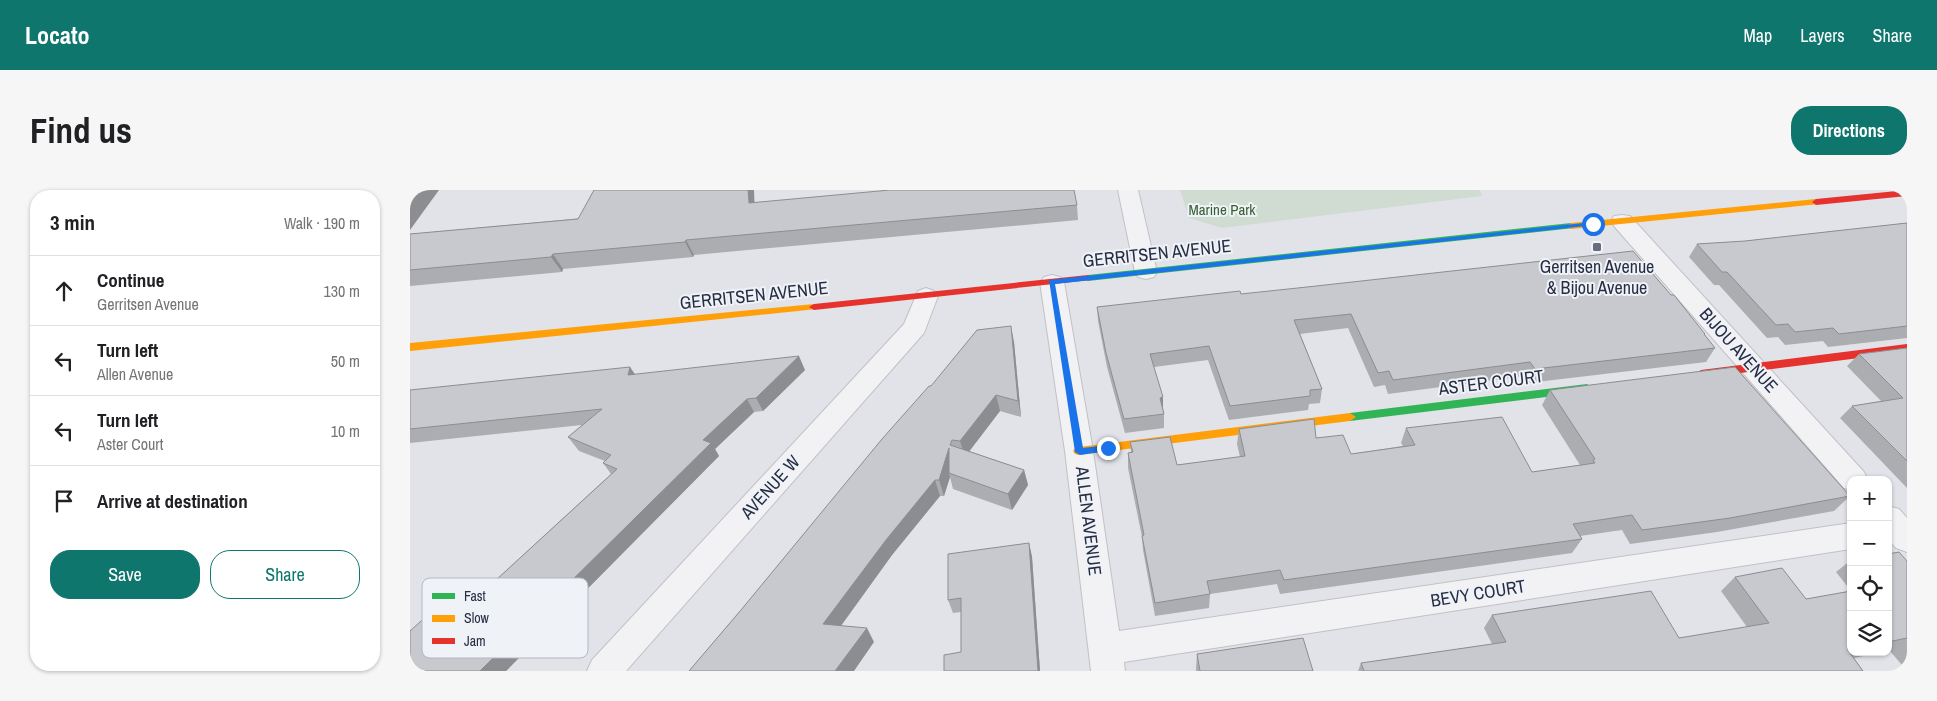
<!DOCTYPE html>
<html lang="en">
<head>
<meta charset="utf-8">
<style>
	body { margin:0; font-family:"Archivo Narrow",sans-serif; background:#f6f6f6; color:#202124 }
	.controls { position:absolute; right:15px; bottom:15px; display:grid; overflow:hidden; border-radius:10px; box-shadow:0 1px 4px #0004 }
	.controls button { width:45px; height:45px; display:grid; place-items:center; padding:0; border:0; border-bottom:1px solid #e0e0e0; background:#fff; color:#202124; font:25px sans-serif }
	.stop { position:absolute; width:15px; height:15px; margin:-11px; border:4px solid #1a73e8; border-radius:50%; background:#fff }
	.stop.end { background:#1a73e8; border-color:#fff; box-shadow:0 1px 5px #0008 }
	.list { margin:0; padding:0; list-style:none }
	h2 { display:flex; justify-content:space-between; align-items:center; height:65px; margin:0; padding:0 20px; font-size:21px }
	h2 small { font-size:16px; font-weight:400; color:#757577 }
	.list li { display:grid; grid-template-columns:32px 1fr auto; gap:15px; align-items:center; box-sizing:border-box; height:70px; padding:0 20px; border-top:1px solid #e0e0e0 }
	.list b { display:block; font-size:19px; white-space:nowrap }
	.list p { margin:0; font-size:16px; white-space:nowrap; color:#757577 }
	.list em { font-size:16px; font-style:normal; color:#757577 }
	.actions { display:flex; gap:10px; padding:15px 20px }
	.actions a { flex:1; padding:11px 0; border:1px solid #0f766e; border-radius:20px; text-align:center; font-size:18px; color:#0f766e }
	.actions .main { background:#0f766e; color:#fff }
	.icon { flex:none; width:28px; height:28px; fill:none; stroke:currentColor; stroke-width:2; stroke-linecap:round; stroke-linejoin:round }
	.map { position:relative; flex:none; width:1497px; height:481px; overflow:hidden; border-radius:20px }
	header { display:flex; align-items:center; gap:30px; box-sizing:border-box; height:70px; padding:0 25px; background:#0f766e; color:#fff }
	header strong { font-size:24px }
	nav { display:flex; gap:28px; margin-inline-start:auto; font-size:18px }
	.intro { display:flex; align-items:center; justify-content:space-between; box-sizing:border-box; height:120px; padding:0 30px }
	h1 { margin:0; font-size:35px }
	.button { padding:12px 22px; border-radius:20px; background:#0f766e; color:#fff; font-size:18px; font-weight:700 }
	main { display:flex; gap:30px; padding:0 30px }
	aside { flex:1; background:#fff; border-radius:20px; box-shadow:0 1px 4px #0004 }
	.map>svg:first-child { display:block }
	.green { fill:#d0dbd2 }
	.lines { fill:none; stroke-linecap:round; stroke-linejoin:round }
	.street-casing { stroke:#c0c1c6; stroke-width:2 }
	.street { fill:#f2f2f4; fill-rule:evenodd }
	.fast { fill:#30b455; fill-rule:evenodd }
	.slow { fill:#ff9f0a; fill-rule:evenodd }
	.jam { fill:#e5322d; fill-rule:evenodd }
	.wall { fill:#acadb1 }
	.shaded-wall { fill:#8c8d90 }
	.building { fill:#c8c9ce; stroke:#8c8d90 }
	.route { fill:#1a73e8 }
	.poi-dot { fill:#686d7d; stroke:#eff2f7; stroke-width:2 }
	.labels { text-anchor:middle; dominant-baseline:central; stroke-width:4; stroke-linejoin:round; paint-order:stroke }
	.far-park-label { font-size:15px; fill:#356033; stroke:#eff2f7 }
	.street-label { font-size:18px; fill:#272d43; stroke:#eff2f7 }
	.poi-label { font-size:18px; fill:#272d43; stroke:#eff2f7 }
	.key { fill:#eff2f7; stroke:#b3b7c1; stroke-width:1 }
	.key-label { font-size:14px; fill:#272d43 }
</style>
</head>
<body>
<header>
<strong>Locato</strong>
<nav><a>Map</a><a>Layers</a><a>Share</a></nav>
</header>
<div class="intro"><h1>Find us</h1><a class="button">Directions</a></div>
<main>
<aside>
<h2>3 min<small>Walk · 190 m</small></h2>
<ul class="list">
<li><svg class="icon" aria-label="ahead" viewBox="0 0 24 24"><path d="M12 20V5M6 11l6-6 6 6"/></svg><div><b>Continue</b><p>Gerritsen Avenue</p></div><em>130 m</em></li>
<li><svg class="icon" aria-label="left" viewBox="0 0 24 24"><path d="M17 20v-9H6M10 6l-5 5 5 5"/></svg><div><b>Turn left</b><p>Allen Avenue</p></div><em>50 m</em></li>
<li><svg class="icon" aria-label="left" viewBox="0 0 24 24"><path d="M17 20v-9H6M10 6l-5 5 5 5"/></svg><div><b>Turn left</b><p>Aster Court</p></div><em>10 m</em></li>
<li><svg class="icon" aria-label="arrive" viewBox="0 0 24 24"><path d="M6 21V4h12l-3 4 3 4H6"/></svg><div><b>Arrive at destination</b></div></li>
</ul>
<div class="actions"><a class="main">Save</a><a>Share</a></div>
</aside>
<div class="map">
<svg width="1497" height="481" viewBox="0 0 1497 481">
	<rect width="100%" height="100%" fill="#e2e3e8"/>
	<polygon class="green" points="770,0 1070,0 1072,6 812,38 779,28"/>
	<g class="lines">
		<defs>
			<g id="street">
				<polygon points="708,0 728,0 747,82 744,87 736,89 728,87 725,82"/>
				<polygon points="1212,25 1220,26 1454,282 1458,290 1441,290 1441,300 1434,298 1204,36 1201,31 1204,26"/>
				<polygon points="642,85 650,87 654,92 683,261 709,441 1441,333 1441,359 714,472 715,481 681,481 655,261 630,92 634,87"/>
				<polygon points="516,98 524,101 528,106 514,143 216,481 177,481 182,470 494,134 508,101"/>
				<polygon points="1478,316 1489,319 1497,328 1497,362 1486,358 1478,349"/>
			</g>
		</defs>
		<use href="#street" class="street-casing"/>
		<use href="#street" class="street"/>
		<g class="fast">
			<polygon points="1161,33 1165,36 1164,38 678,91 673,88 678,85"/>
			<polygon points="1177,194 1182,198 1177,202 940,231 934,227 940,223"/>
		</g>
		<g class="slow">
			<polygon points="1406,9 1409,10 1409,14 1161,39 1157,36 1161,33"/>
			<polygon points="404,114 409,117 407,119 0,161 0,153"/>
			<polygon points="940,223 946,227 940,231 669,265 665,264 663,261 665,258 669,257"/>
		</g>
		<g class="jam">
			<polygon points="1497,0 1497,6 1406,15 1402,12 1406,9"/>
			<polygon points="678,85 683,88 681,90 404,120 399,117 404,114"/>
			<polygon points="1497,154 1497,162 1291,188 1286,184 1291,180"/>
		</g>
	</g>
	<g class="wall">
		<polygon points="345,12 667,15 668,30 284,65 283,67 153,79 152,82 0,96 0,44"/>
		<polygon points="1497,33 1497,148 1418,157 1413,151 1375,155 1368,147 1357,148 1309,95 1304,95 1279,67 1287,54 1335,51"/>
		<polygon points="831,104 1295,144 1294,145 1305,158 1296,172 1118,193 1114,186 978,204 975,195 964,197 938,138 890,144 912,199 910,213 899,214 898,220 819,230 798,170 744,177 754,224 754,238 715,243 697,177 688,131 687,117"/>
		<polygon points="604,152 611,227 590,221 559,261 614,280 618,295 602,320 543,299 540,287 534,306 530,306 482,365 431,436 464,452 279,481 521,196"/>
		<polygon points="1497,158 1497,298 1430,228 1442,216 1471,211 1437,176 1449,164"/>
		<polygon points="395,180 353,221 344,222 305,259 309,266 96,481 0,481 31,426 62,412 201,284 193,273 195,271 169,261 158,247 172,235 0,253 0,200 225,184"/>
		<polygon points="1140,200 1440,306 1424,321 1307,342 1220,354 1212,340 1170,346 1172,349 1162,363 870,404 867,394 800,404 799,418 745,426 733,360 732,347 718,278 718,263 721,262 720,252 767,275 830,267 827,254 829,239 906,248 941,264 993,256 991,253 996,238 1122,282 1170,275 1132,215"/>
		<polygon points="619,353 622,367 630,481 534,481 551,462 551,422 543,423 538,410"/>
		<polygon points="1478,364 1497,371 1497,481 1480,461 1478,461"/>
		<polygon points="1441,370 1441,462 1473,462 1444,468 1453,481 948,481 951,473 1082,454 1074,438 1082,425 1269,448 1337,437 1311,401 1325,387 1396,409 1441,401 1426,382"/>
		<polygon points="787,464 903,481 786,481 786,478"/>
	</g>
	<g class="shaded-wall">
		<polygon points="7,0 29,0 0,40 0,9"/>
		<polygon points="338,0 344,0 345,27 339,13"/>
		<polygon points="276,50 284,65 283,67 275,52"/>
		<polygon points="143,64 153,79 152,82 141,67"/>
		<polygon points="601,136 604,152 611,227 608,211"/>
		<polygon points="389,166 395,180 353,221 346,208"/>
		<polygon points="220,177 229,190 218,185"/>
		<polygon points="586,205 590,221 555,267 550,251"/>
		<polygon points="753,207 753,221 750,208"/>
		<polygon points="337,209 344,222 305,259 309,266 96,481 70,481 293,250"/>
		<polygon points="539,258 539,283 540,287 534,306 529,290"/>
		<polygon points="614,280 618,295 602,320 598,304"/>
		<polygon points="525,290 530,306 482,365 422,448 413,434 476,350"/>
		<polygon points="619,353 622,367 630,481 628,481"/>
		<polygon points="457,438 464,452 444,481 425,481"/>
	</g>
	<g class="building">
		<polygon points="0,0 7,0 0,9"/>
		<polygon points="184,0 338,0 339,13 480,0 664,0 667,15 276,50 275,52 143,64 141,67 0,80 0,44 168,29"/>
		<polygon points="1497,33 1497,136 1429,144 1423,138 1385,142 1378,134 1366,135 1317,82 1312,82 1287,54 1335,51"/>
		<polygon points="1223,61 1261,105 1264,105 1295,144 1294,144 1305,158 1125,179 1120,172 983,190 979,181 968,183 941,124 884,130 912,199 900,200 900,206 820,216 799,156 740,164 753,207 750,208 754,224 714,229 696,163 687,117 830,101 831,104 897,97"/>
		<polygon points="601,136 608,211 586,205 550,251 542,250 540,255 614,280 598,304 539,283 539,258 529,290 525,290 476,350 413,434 457,438 425,481 279,481 331,420 472,249 519,196 521,196 567,140"/>
		<polygon points="1497,158 1497,271 1442,216 1493,208 1449,164"/>
		<polygon points="389,166 346,208 337,209 293,250 301,253 70,481 0,481 0,441 22,421 31,426 52,407 62,412 207,279 193,273 201,265 158,247 192,219 0,239 0,200 220,177 218,185"/>
		<polygon points="1325,177 1440,306 1320,328 1232,340 1222,325 1163,334 1172,349 874,390 870,380 797,391 800,404 745,413 732,346 734,345 718,263 723,262 720,252 760,247 767,275 835,266 829,239 904,229 906,248 933,245 941,264 1005,255 996,238 1092,227 1122,282 1185,273 1183,270 1185,269 1140,200"/>
		<polygon points="619,353 628,481 534,481 534,465 551,462 551,408 538,410 538,364"/>
		<polygon points="1489,362 1497,371 1497,448 1478,452 1478,364"/>
		<polygon points="1372,378 1396,409 1441,401 1441,459 1437,459 1453,481 954,481 951,473 1096,452 1082,425 1241,401 1269,448 1359,433 1325,387"/>
		<polygon points="893,448 903,481 790,481 787,464"/>
	</g>
	<polygon class="route" points="1183,32 1186,34 1185,35 645,94 673,258 698,255 703,258 698,261 670,265 665,262 639,90"/>
	<rect class="poi-dot" x="1182" y="52" width="10" height="10" rx="2.5"/>
	<g class="labels">
		<g class="far-park-label">
			<text x="812" y="19">Marine Park</text>
		</g>
		<g class="street-label">
			<text transform="translate(747 63) rotate(-6)">GERRITSEN AVENUE</text>
			<text transform="translate(344 105) rotate(-6)">GERRITSEN AVENUE</text>
			<text transform="translate(1329 160) rotate(48)">BIJOU AVENUE</text>
			<text transform="translate(1081 192) rotate(-7)">ASTER COURT</text>
			<text transform="translate(360 297) rotate(-48)">AVENUE W</text>
			<text transform="translate(679 331) rotate(83)">ALLEN AVENUE</text>
			<text transform="translate(1068 403) rotate(-9)">BEVY COURT</text>
		</g>
		<g class="poi-label">
			<text x="1187" y="76">Gerritsen Avenue<tspan x="1187" dy="21">&amp; Bijou Avenue</tspan></text>
		</g>
	</g>
	<rect x="12" y="388" width="166" height="80" rx="8" class="key"/>
	<rect x="22" y="403" width="23" height="6" fill="#30b455"/>
	<rect x="22" y="425" width="23" height="7" fill="#ff9f0a"/>
	<rect x="22" y="448" width="23" height="6" fill="#e5322d"/>
	<g class="key-label">
		<text x="54" y="411">Fast</text>
		<text x="54" y="433">Slow</text>
		<text x="54" y="456">Jam</text>
	</g>
</svg>
<div class="controls">
<button>+</button>
<button>−</button>
<button><svg class="icon" aria-label="locate" viewBox="0 0 24 24"><circle cx="12" cy="12" r="6"/><path d="M12 2v4M12 18v4M2 12h4M18 12h4"/></svg></button>
<button><svg class="icon" aria-label="layers" viewBox="0 0 24 24"><path d="M12 4l9 5-9 5-9-5zM3 14l9 5 9-5"/></svg></button>
</div>
<div class="stop" style="left:1183px;top:34px"></div>
<div class="stop end" style="left:698px;top:258px"></div>
</div>
</main>
</body>
</html>
